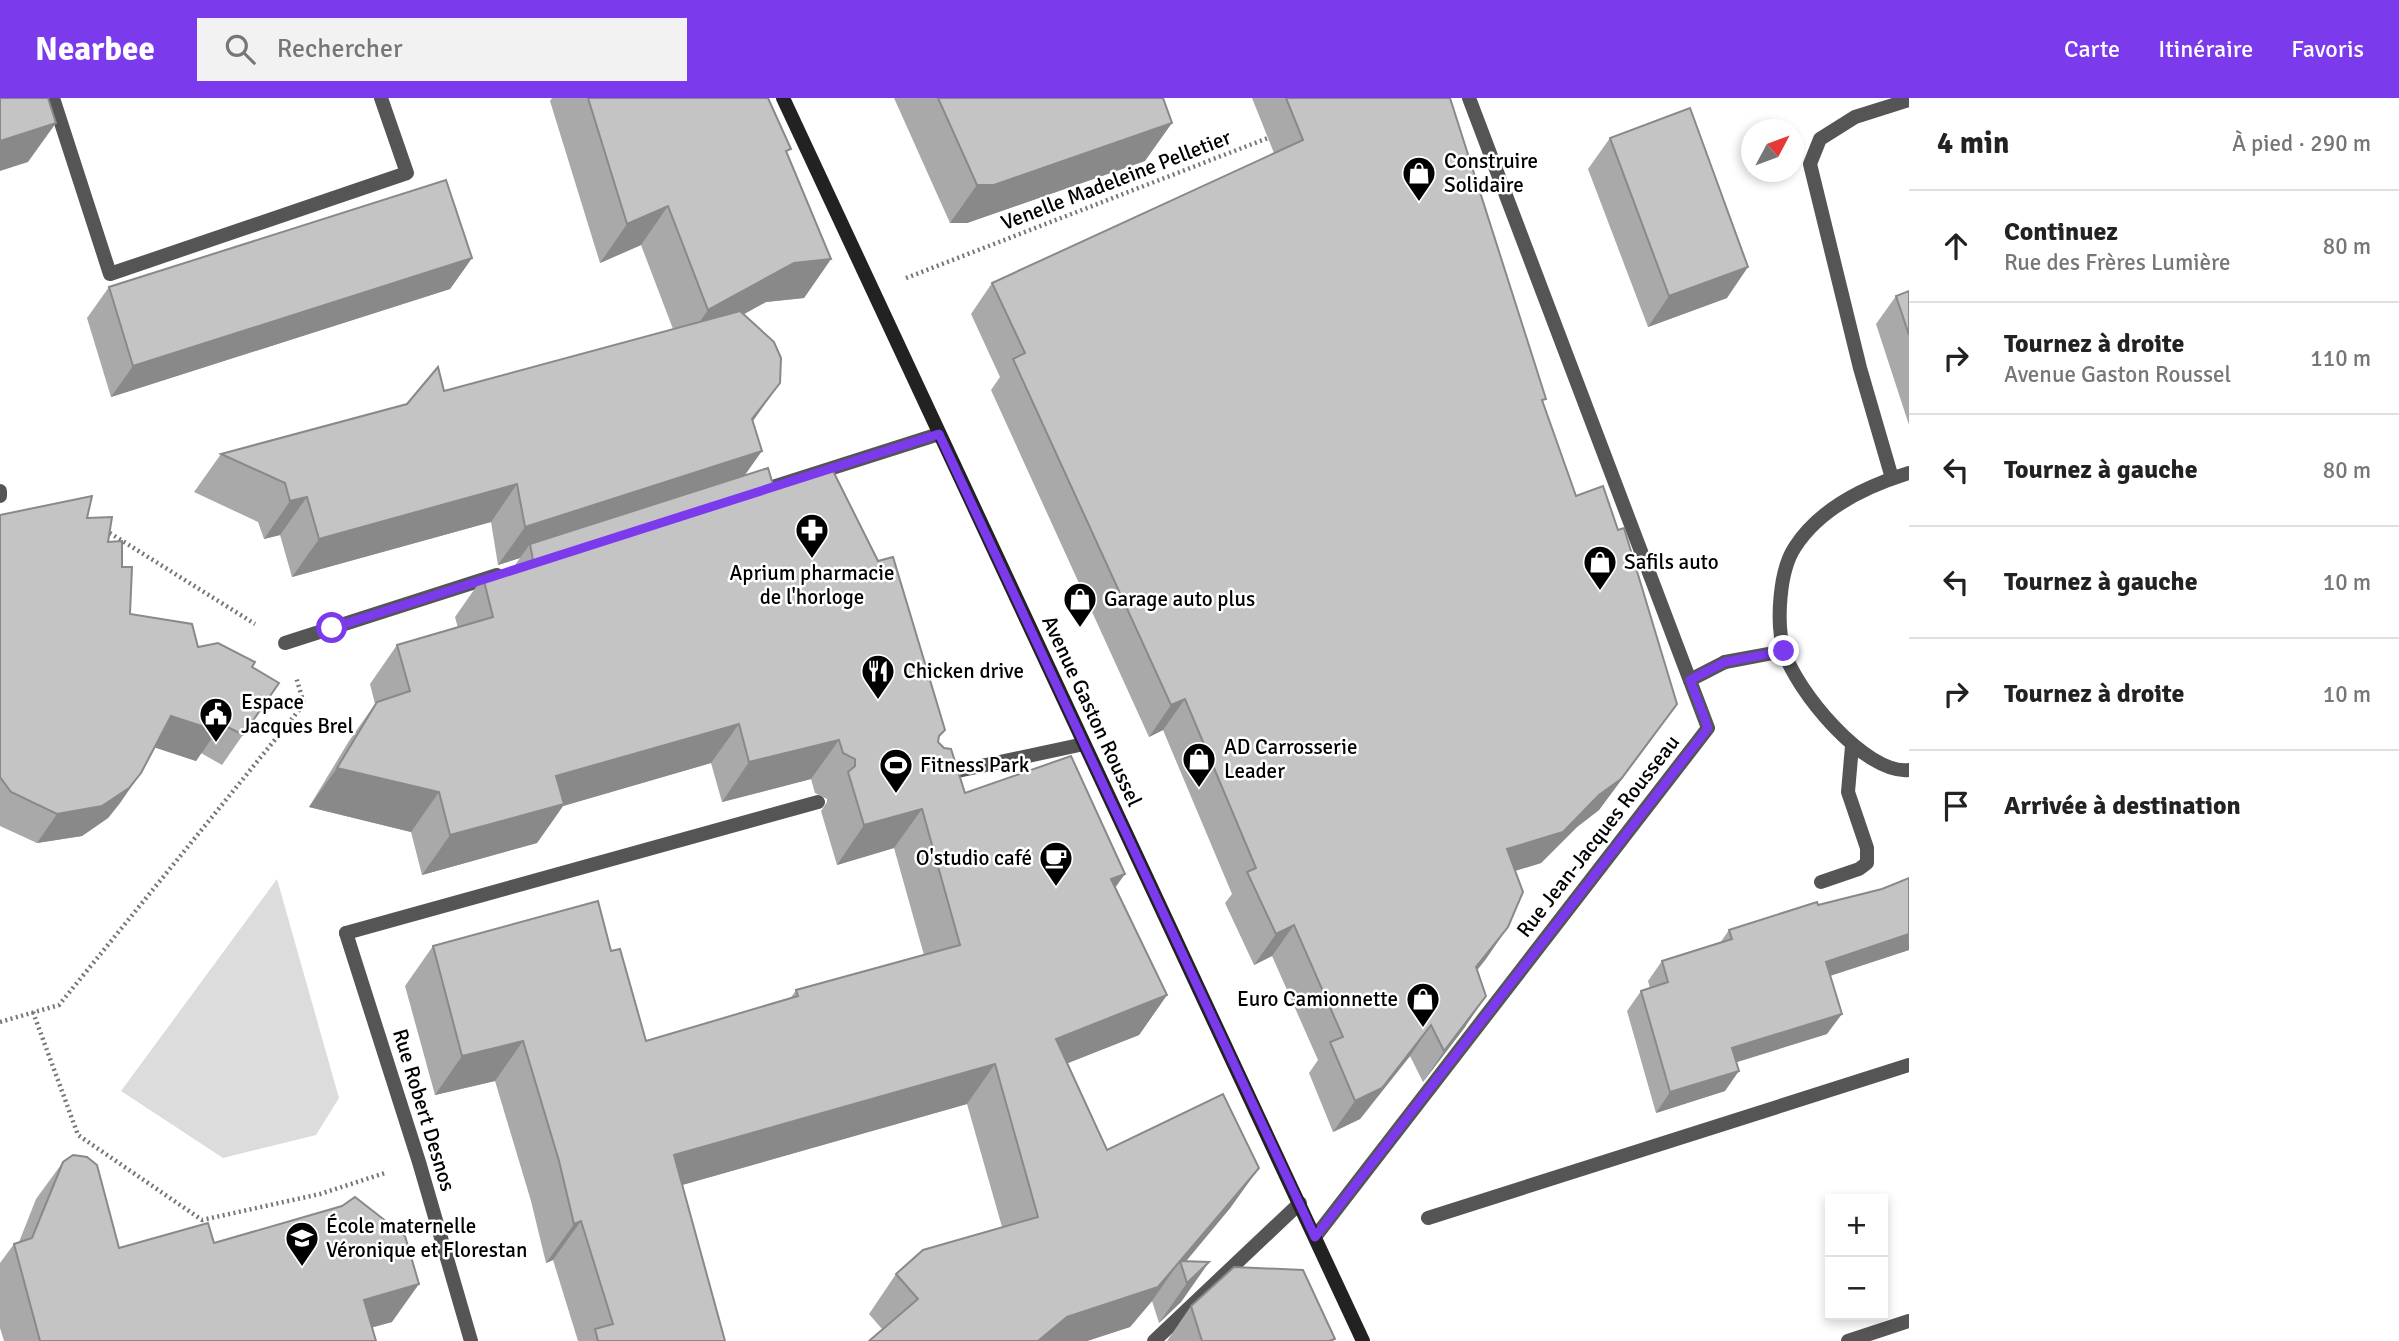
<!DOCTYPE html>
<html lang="fr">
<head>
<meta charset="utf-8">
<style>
	body { margin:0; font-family:Signika,sans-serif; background:#f2f2f2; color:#222 }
	.controls { position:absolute; right:21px; bottom:21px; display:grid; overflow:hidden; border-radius:0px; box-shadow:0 4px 10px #0003 }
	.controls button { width:63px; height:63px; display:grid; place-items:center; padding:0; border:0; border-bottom:2px solid #e0e0e0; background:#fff; color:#222; font:35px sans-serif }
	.compass { position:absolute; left:1741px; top:21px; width:63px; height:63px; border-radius:50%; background:#fff; box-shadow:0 4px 10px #0003; rotate:49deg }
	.stop { position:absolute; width:21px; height:21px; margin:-16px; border:5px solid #7c3aed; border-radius:50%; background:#fff }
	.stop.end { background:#7c3aed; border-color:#fff; box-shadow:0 2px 7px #0008 }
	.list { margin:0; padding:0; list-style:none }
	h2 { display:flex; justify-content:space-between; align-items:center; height:91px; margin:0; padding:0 28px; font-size:30px }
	h2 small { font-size:23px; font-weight:400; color:#767676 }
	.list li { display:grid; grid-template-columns:46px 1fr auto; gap:21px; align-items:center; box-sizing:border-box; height:112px; padding:0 28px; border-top:2px solid #e0e0e0 }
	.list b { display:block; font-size:26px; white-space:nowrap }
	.list p { margin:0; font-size:23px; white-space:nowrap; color:#767676 }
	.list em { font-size:23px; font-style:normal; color:#767676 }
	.icon { flex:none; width:38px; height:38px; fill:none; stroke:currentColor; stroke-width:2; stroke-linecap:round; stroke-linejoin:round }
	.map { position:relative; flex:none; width:1909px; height:1243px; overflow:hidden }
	header { display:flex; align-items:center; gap:42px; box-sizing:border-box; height:98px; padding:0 35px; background:#7c3aed; color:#fff }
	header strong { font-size:33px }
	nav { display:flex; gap:38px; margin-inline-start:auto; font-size:24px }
	.search { width:490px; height:63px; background:#f2f2f2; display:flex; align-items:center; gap:18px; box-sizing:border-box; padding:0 24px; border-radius:0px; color:#767676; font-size:26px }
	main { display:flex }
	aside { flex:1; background:#fff }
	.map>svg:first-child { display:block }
	.green { fill:#dcdcdc }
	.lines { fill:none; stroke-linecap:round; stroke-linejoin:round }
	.path { stroke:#777; stroke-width:4.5; stroke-dasharray:2 3.5; stroke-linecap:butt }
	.lane { stroke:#555; stroke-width:14 }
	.street { stroke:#555; stroke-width:14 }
	.secondary { stroke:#222; stroke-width:14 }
	.wall { fill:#a9a9a9 }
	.shaded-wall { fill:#898989 }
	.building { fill:#c4c4c4; stroke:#898989; stroke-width:2 }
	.route { stroke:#7c3aed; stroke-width:9 }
	.labels { text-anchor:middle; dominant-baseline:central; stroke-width:5; stroke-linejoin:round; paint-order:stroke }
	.poi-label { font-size:21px; fill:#000; stroke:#fff; text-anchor:start }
	.street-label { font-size:21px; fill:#000; stroke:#fff }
</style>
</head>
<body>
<header>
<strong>Nearbee</strong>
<div class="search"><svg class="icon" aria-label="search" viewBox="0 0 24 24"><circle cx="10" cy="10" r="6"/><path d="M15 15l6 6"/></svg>Rechercher</div>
<nav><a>Carte</a><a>Itinéraire</a><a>Favoris</a></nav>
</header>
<main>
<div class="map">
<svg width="1909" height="1243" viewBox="0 0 1909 1243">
	<rect width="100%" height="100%" fill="#fff"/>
	<polygon class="green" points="277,781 339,1000 316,1037 223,1060 121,993"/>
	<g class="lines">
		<g class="path">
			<polyline points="906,180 1273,38"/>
			<polyline points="105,432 255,526"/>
			<polyline points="33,914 78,1037 202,1122 320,1096 385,1075"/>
			<polyline points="0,924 59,907 304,606 296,579"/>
		</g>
		<g class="lane">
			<polyline points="53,0 110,176 407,75 381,0"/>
			<path d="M1909,375c-42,13 -89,35 -114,74 -16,24 -19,76 -11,104 11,38 81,124 125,119"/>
			<polyline points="1892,380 1860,270 1810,66 1820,41 1855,19 1909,2"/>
			<polyline points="1725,564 1784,553"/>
			<polyline points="939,677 1084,646"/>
			<polyline points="1821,784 1859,771 1867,765 1867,750 1848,694 1852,648"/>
			<polyline points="346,835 818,704"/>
			<polyline points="1428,1120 1909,967"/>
			<polyline points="1848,1243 1909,1223"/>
		</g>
		<g class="street">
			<polyline points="0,393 0,398"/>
			<polyline points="757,394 939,336"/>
			<polyline points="285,545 497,477"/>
			<polyline points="1690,582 1725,564"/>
			<polyline points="346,835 419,1064 471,1243"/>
			<polyline points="1315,1139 1708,630 1469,0"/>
			<polyline points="1154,1243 1300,1105"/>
		</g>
		<polyline class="secondary" points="783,0 1363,1243"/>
	</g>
	<g class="wall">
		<polygon points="552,0 768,0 787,57 831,161 804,200 766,204 744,216 753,323 744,378 774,390 939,642 938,644 965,695 1115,789 1167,897 1139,937 1067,965 1107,1052 1231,1109 1186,1163 1209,1164 1181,1204 1159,1225 1152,1203 1130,1229 1087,1243 869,1243 882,1231 869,1216 896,1176 1002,1129 967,1006 682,1087 725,1243 578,1243 553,1162 546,1165 531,1103 495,983 435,997 405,888 433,848 611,853 646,943 790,901 796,892 924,857 894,750 837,767 821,713 827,704 827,701 815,695 811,681 722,704 711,665 563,708 537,745 422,777 411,734 309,709 349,643 375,606 370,586 397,547 458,530 455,519 483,479 511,473 520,460 498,467 491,424 292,479 280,437 264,441 258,424 194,394 221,356 407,306 444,293 673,231 641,147 600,165 550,3"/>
		<polygon points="894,0 1163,0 1145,63 967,125 950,125"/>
		<polygon points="1252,0 1450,0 1543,306 1655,637 1599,712 1577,729 1541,765 1515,773 1508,829 1477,872 1465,929 1423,984 1410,958 1360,1021 1333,1034 1309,975 1318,962 1272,858 1254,867 1225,805 1232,796 1163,632 1149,639 991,292 1000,279 971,216 992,185 1274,55"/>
		<polygon points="1610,40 1727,200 1648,229 1588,71"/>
		<polygon points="472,160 450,191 111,299 87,220 109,189"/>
		<polygon points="1909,193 1909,327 1876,226 1896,198"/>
		<polygon points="0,417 87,420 108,444 122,469 130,516 198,549 252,569 279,585 222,667 201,655 196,663 155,649 120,705 108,720 82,738 37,745 0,728"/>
		<polygon points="1909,780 1909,852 1830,878 1827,936 1736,964 1725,993 1656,1015 1627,913 1641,893 1650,890 1648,883 1662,863 1720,845 1729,832 1882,791"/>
		<polygon points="63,1064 119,1150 214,1145 392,1224 372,1229 376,1243 4,1243 0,1230 0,1165 14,1146 19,1144 36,1101"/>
		<polygon points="1191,1208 1335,1241 1333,1243 1167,1243"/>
	</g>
	<g class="shaded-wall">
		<polygon points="56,25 28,64 0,73 0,43"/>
		<polygon points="1172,25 1145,63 967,125 950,125 977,87"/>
		<polygon points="668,108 641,147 600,165 627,126"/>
		<polygon points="472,160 450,191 111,299 133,268"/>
		<polygon points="831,161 804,200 766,204 681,251 708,212 794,165"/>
		<polygon points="1748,169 1727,200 1648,229 1669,198"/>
		<polygon points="780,285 753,323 752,321"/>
		<polygon points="762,353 735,391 530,446 520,460 498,467 525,429"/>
		<polygon points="517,386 491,424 292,479 319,441"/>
		<polygon points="307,399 280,437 264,441 290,403"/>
		<polygon points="1185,601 1163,632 1149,639 1171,607"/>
		<polygon points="1677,606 1599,712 1577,729 1541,765 1485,782 1507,751"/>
		<polygon points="171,618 217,633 196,663 150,648"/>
		<polygon points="739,626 711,665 563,708 537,745 422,777 450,737 556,678"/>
		<polygon points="839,642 811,681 722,704 749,664"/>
		<polygon points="337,670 439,694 411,734 309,709"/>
		<polygon points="141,675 120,705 108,720 82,738 37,745 57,716"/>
		<polygon points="922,711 894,750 837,767 864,727"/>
		<polygon points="1125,776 1097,815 1111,781"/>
		<polygon points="1294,827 1272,858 1254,867 1276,836"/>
		<polygon points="1508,829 1486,861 1455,900 1476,869"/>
		<polygon points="1909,836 1909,852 1811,884 1826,864"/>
		<polygon points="1167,897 1139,937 1028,981 1056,941"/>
		<polygon points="1486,898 1465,929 1423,984 1444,953"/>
		<polygon points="1842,916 1827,936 1718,970 1732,950"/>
		<polygon points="1431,927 1410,958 1360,1021 1333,1034 1355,1003"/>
		<polygon points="523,943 495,983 435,997 462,958"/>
		<polygon points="995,966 967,1006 647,1097 674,1057"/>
		<polygon points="1739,973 1725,993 1656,1015 1670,994"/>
		<polygon points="1259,1070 1231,1109 1182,1168 1180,1163"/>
		<polygon points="581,1123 553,1162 546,1165 574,1126"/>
		<polygon points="1180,1163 1152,1203 1130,1229 1087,1243 1038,1243 1067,1219"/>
		<polygon points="1209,1164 1181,1204 1159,1225 1187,1185"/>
		<polygon points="419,1186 392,1224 338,1239 364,1202"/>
	</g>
	<g class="building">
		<polygon points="0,0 48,0 56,25 0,43"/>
		<polygon points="588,0 768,0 791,51 786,53 831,161 794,165 708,212 668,108 627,126"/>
		<polygon points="938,0 1163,0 1172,25 994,87 977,87"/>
		<polygon points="1286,0 1450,0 1546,301 1542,302 1576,398 1603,388 1618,432 1624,430 1677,606 1621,681 1599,697 1563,734 1507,751 1523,794 1508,829 1476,869 1486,898 1444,953 1431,927 1382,990 1355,1003 1330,944 1343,939 1294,827 1276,836 1247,774 1256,770 1185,601 1171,607 1013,261 1025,255 992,185 1303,42"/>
		<polygon points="1690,10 1748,169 1669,198 1610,40"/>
		<polygon points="446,82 472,160 133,268 109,189"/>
		<polygon points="1909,193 1909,237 1896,198"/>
		<polygon points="740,213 774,244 781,260 780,285 752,321 762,353 525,429 517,386 319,441 307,399 290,403 285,385 221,356 407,306 438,269 444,293"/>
		<polygon points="768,370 774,390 833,373 878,463 893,459 945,632 939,638 938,644 944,650 951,651 965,695 1071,658 1125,776 1111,781 1167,897 1056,941 1107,1052 1223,996 1259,1070 1180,1163 1209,1164 1187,1185 1180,1163 1158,1189 1067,1219 1038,1243 869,1243 918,1201 896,1176 923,1152 1038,1119 995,966 674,1057 725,1243 598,1243 595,1231 613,1226 581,1123 574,1126 559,1063 523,943 462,958 433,848 598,803 611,853 620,851 646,943 798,898 796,892 960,847 922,711 864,727 848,674 855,668 855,661 843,655 839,642 749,664 739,626 556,678 564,706 450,737 439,694 337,670 377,604 410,593 397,547 493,519 483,479 534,468 530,446"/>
		<polygon points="92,398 87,420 112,419 108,444 122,443 122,469 132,469 130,516 192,526 198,549 218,545 255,564 252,569 279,585 243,637 222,626 217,633 171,618 141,675 129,690 102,708 57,716 11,694 0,679 0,417"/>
		<polygon points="1909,780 1909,836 1826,864 1842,916 1732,950 1739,973 1670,994 1641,893 1668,884 1662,863 1732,841 1729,832 1817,804 1818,807 1882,791"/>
		<polygon points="73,1057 87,1059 97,1067 119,1150 208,1125 214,1145 342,1108 355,1099 405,1138 419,1186 364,1202 376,1243 40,1243 14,1146 32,1140 63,1064"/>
		<polygon points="1234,1169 1303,1172 1335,1241 1329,1243 1202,1243 1191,1208"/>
	</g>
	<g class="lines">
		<polyline class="route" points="332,530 939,336 1315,1139 1708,630 1690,582 1725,564 1784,553"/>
	</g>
	<defs>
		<symbol id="shop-pin" viewBox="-11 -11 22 30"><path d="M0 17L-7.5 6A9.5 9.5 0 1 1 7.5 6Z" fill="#000" stroke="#fff"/><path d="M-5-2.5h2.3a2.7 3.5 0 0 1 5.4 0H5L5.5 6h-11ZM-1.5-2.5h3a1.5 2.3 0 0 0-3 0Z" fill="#fff"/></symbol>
		<symbol id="pharmacy-pin" viewBox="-11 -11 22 30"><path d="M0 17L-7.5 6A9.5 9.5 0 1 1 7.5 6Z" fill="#000" stroke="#fff"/><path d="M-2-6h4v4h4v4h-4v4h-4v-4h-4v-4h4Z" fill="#fff"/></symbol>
		<symbol id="restaurant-pin" viewBox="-11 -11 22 30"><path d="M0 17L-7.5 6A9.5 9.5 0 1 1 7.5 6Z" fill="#000" stroke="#fff"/><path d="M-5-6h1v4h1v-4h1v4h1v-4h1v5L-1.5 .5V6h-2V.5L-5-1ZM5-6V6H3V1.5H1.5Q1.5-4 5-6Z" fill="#fff"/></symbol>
		<symbol id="civic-pin" viewBox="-11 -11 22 30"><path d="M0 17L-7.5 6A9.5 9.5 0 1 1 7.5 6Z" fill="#000" stroke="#fff"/><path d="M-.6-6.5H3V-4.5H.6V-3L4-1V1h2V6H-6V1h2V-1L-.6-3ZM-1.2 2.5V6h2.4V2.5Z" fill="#fff"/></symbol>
		<symbol id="stadium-pin" viewBox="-11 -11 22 30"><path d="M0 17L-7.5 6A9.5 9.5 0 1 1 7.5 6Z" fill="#000" stroke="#fff"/><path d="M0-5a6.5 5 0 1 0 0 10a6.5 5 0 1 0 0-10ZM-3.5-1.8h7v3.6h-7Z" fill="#fff"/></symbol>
		<symbol id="cafe-pin" viewBox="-11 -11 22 30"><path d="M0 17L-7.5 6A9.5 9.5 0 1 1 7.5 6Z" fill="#000" stroke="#fff"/><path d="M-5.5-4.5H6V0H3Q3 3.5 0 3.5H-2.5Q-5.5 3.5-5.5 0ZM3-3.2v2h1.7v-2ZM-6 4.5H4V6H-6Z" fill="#fff"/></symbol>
		<symbol id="school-pin" viewBox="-11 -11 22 30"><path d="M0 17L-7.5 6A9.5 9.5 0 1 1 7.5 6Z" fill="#000" stroke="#fff"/><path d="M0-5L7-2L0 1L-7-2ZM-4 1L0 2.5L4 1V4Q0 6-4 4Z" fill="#fff"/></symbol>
	</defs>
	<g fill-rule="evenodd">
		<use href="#shop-pin" x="1400" y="56" width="38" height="52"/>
		<use href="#pharmacy-pin" x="793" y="413" width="38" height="52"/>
		<use href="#shop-pin" x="1581" y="445" width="38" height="52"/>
		<use href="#shop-pin" x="1061" y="482" width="38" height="52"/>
		<use href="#restaurant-pin" x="859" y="554" width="38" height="52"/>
		<use href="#civic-pin" x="197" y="597" width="38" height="52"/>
		<use href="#shop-pin" x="1180" y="642" width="38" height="52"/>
		<use href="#stadium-pin" x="877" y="648" width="38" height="52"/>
		<use href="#cafe-pin" x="1037" y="741" width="38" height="52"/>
		<use href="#shop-pin" x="1404" y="882" width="38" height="52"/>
		<use href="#school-pin" x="283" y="1121" width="38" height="52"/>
	</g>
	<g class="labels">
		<g class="poi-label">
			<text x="1444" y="63">Construire<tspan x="1444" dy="24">Solidaire</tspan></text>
			<text x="1624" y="464">Safils auto</text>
			<text x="812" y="475" text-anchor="middle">Aprium pharmacie<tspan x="812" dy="24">de l'horloge</tspan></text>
			<text x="1104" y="501">Garage auto plus</text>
			<text x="903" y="573">Chicken drive</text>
			<text x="241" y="604">Espace<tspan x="241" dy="24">Jacques Brel</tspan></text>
			<text x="1224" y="649">AD Carrosserie<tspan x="1224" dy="24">Leader</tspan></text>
			<text x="920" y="667">Fitness Park</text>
			<text x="1032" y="760" text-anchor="end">O'studio café</text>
			<text x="1398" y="901" text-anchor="end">Euro Camionnette</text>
			<text x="326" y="1128">École maternelle<tspan x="326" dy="24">Véronique et Florestan</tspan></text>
		</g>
		<g class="street-label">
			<text transform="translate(1116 82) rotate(-21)">Venelle Madeleine Pelletier</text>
			<text transform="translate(1092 613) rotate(65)">Avenue Gaston Roussel</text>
			<text transform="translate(1598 738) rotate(-52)">Rue Jean-Jacques Rousseau</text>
			<text transform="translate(424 1012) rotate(73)">Rue Robert Desnos</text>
		</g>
	</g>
</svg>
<div class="controls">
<button>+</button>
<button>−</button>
</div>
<svg class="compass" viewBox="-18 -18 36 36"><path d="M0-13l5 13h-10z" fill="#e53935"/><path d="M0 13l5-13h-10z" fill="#767676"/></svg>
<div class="stop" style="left:332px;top:530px"></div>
<div class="stop end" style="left:1784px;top:553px"></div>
</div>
<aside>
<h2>4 min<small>À pied · 290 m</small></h2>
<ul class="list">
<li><svg class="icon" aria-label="ahead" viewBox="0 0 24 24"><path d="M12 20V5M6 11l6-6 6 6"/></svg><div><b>Continuez</b><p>Rue des Frères Lumière</p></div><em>80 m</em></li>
<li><svg class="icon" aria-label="right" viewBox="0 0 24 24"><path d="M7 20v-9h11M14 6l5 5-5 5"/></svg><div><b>Tournez à droite</b><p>Avenue Gaston Roussel</p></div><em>110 m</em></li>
<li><svg class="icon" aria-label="left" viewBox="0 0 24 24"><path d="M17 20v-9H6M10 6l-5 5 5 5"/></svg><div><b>Tournez à gauche</b></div><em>80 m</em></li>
<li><svg class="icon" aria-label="left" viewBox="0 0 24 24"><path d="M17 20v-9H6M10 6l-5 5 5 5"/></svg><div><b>Tournez à gauche</b></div><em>10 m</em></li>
<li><svg class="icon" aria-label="right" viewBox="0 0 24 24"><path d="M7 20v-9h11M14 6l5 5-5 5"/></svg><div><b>Tournez à droite</b></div><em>10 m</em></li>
<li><svg class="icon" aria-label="arrive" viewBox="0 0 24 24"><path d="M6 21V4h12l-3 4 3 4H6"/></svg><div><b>Arrivée à destination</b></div></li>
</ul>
</aside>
</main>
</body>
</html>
